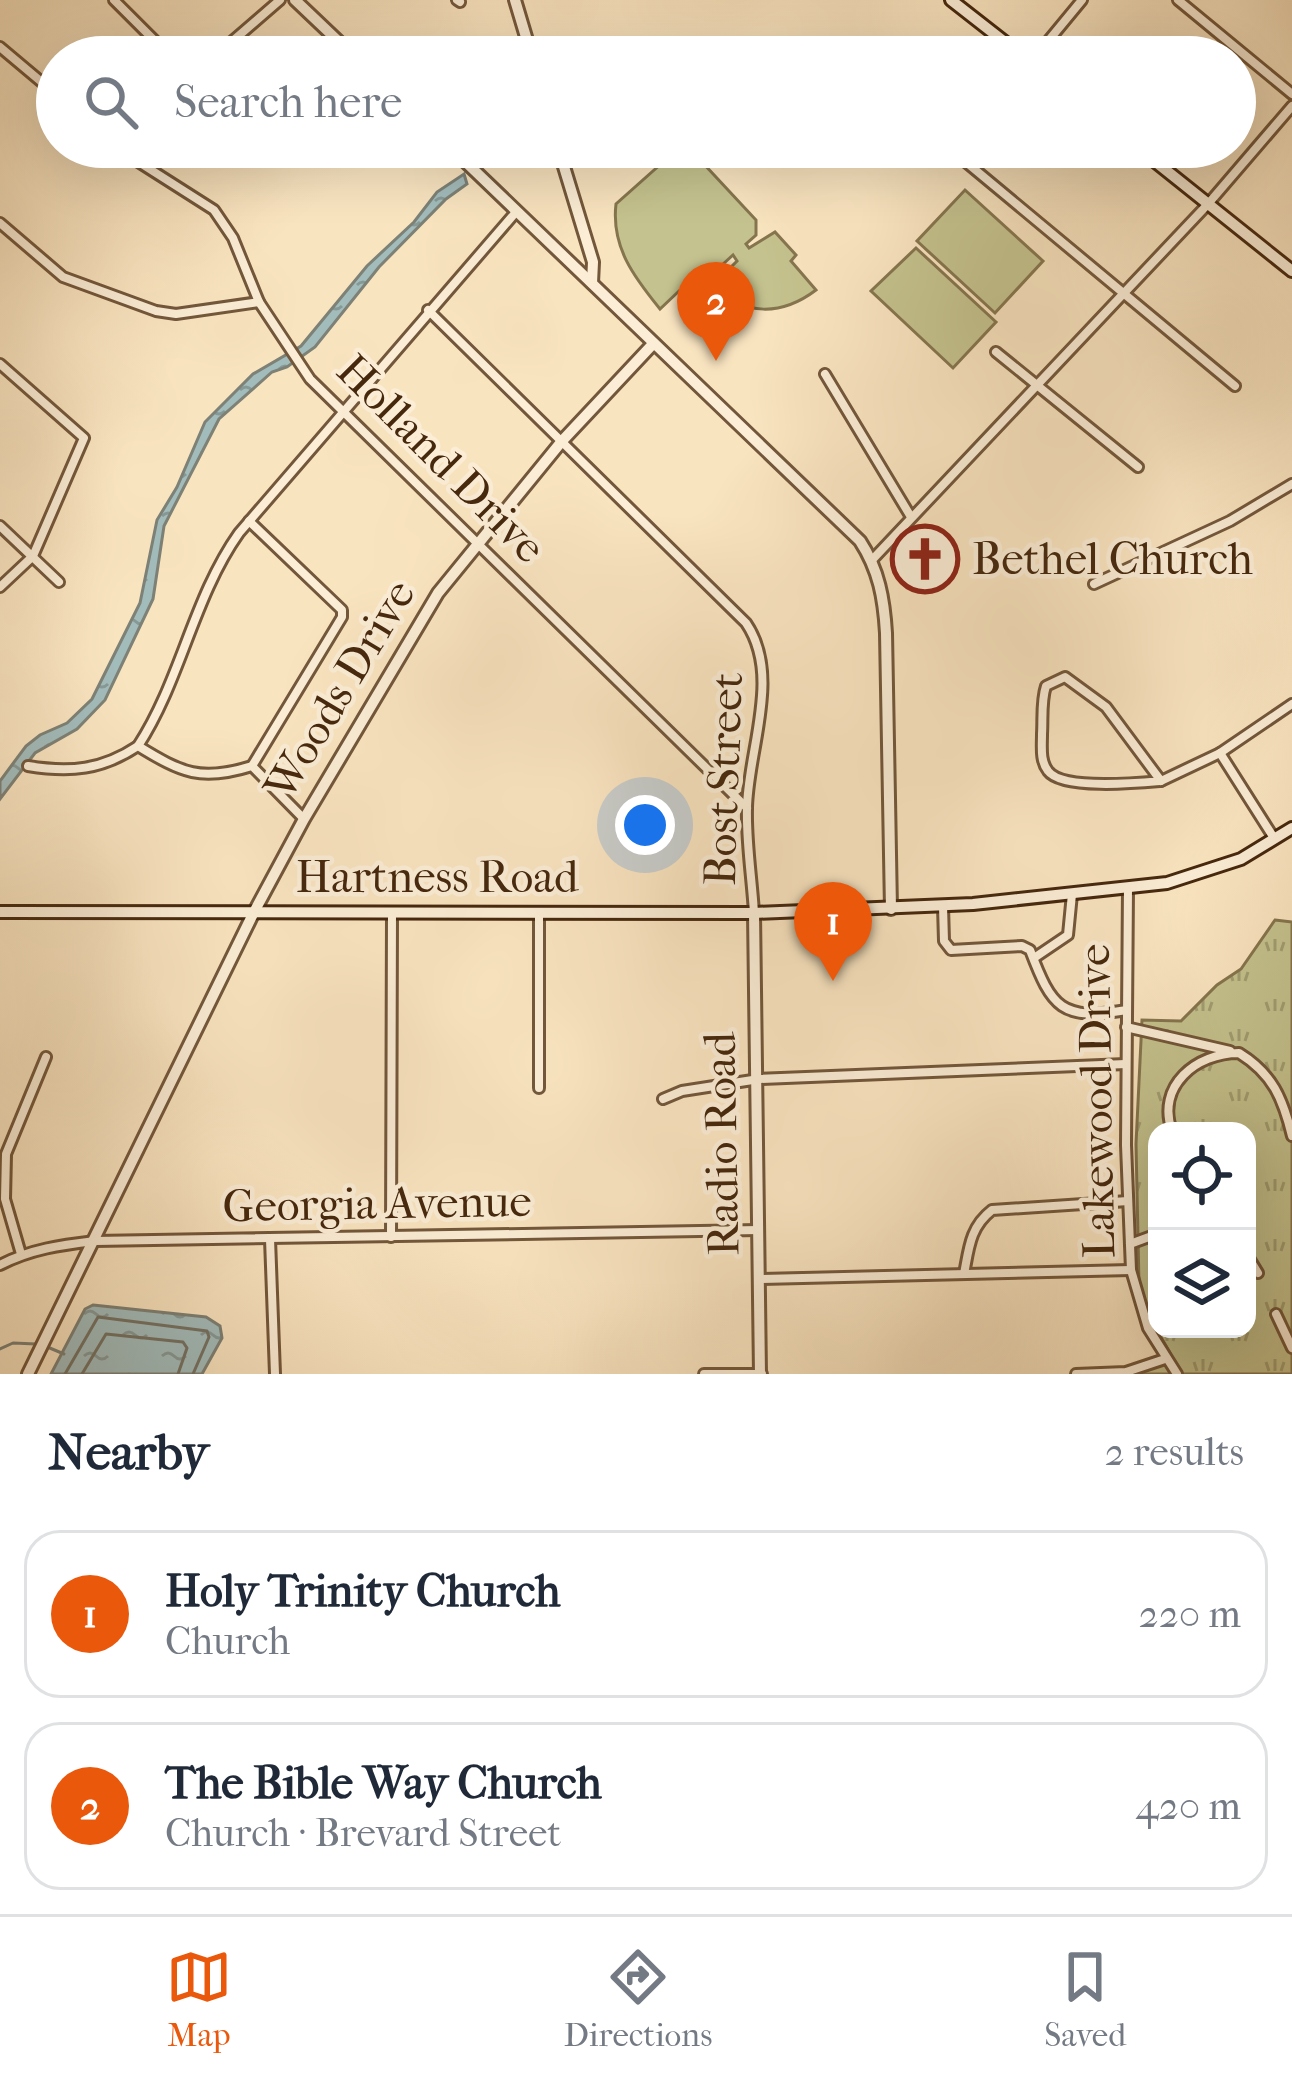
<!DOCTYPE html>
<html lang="en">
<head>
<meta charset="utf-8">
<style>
	body { margin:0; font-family:"IM FELL French Canon",serif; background:#f2f2f3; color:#1f2937 }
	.controls { position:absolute; right:36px; bottom:36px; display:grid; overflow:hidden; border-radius:24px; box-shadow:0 12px 48px #0002 }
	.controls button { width:108px; height:108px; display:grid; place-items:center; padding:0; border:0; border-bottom:3px solid #e0e1e3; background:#fff; color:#1f2937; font:60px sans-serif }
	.you { position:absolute; left:645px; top:825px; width:42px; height:42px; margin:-30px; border:9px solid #fff; border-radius:50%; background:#1a73e8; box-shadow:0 0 0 18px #1a73e833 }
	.badge { display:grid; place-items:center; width:78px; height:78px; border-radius:50%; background:#ea580c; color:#fff; font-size:39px; font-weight:700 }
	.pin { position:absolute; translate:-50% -99px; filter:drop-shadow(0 3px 6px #0008) }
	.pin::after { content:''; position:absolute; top:63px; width:42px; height:36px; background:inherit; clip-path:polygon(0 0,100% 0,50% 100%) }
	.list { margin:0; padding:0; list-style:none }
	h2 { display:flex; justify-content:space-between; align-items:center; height:156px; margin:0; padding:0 48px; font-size:51px }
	h2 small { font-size:39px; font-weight:400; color:#747a83 }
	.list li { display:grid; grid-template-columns:78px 1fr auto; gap:36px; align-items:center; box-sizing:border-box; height:168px; margin:0 24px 24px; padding:0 24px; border:3px solid #e0e1e3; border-radius:36px }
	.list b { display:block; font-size:45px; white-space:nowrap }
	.list p { margin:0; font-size:39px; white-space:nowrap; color:#747a83 }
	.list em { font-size:39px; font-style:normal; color:#747a83 }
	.icon { flex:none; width:66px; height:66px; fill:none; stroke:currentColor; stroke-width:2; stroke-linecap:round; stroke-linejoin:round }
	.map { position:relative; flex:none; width:1292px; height:1374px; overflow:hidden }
	.search { position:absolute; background:#fff; box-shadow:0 12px 48px #0002; left:36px; right:36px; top:36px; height:132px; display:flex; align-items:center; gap:30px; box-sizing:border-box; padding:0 42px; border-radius:66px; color:#747a83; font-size:45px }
	.sheet { height:540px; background:#fff }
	nav { display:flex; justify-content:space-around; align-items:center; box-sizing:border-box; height:168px; border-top:3px solid #e0e1e3; background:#fff; font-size:33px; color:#747a83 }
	nav a { display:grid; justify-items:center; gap:6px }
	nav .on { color:#ea580c }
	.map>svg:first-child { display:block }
	.park { fill:url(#park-tufts); stroke:#85754e; stroke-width:3; fill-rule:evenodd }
	.pitch { fill:#c4c28e; stroke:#85754e; stroke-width:3 }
	.water { fill:url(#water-ripples); stroke:#7d8176; stroke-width:3 }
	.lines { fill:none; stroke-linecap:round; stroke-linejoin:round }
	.shore { stroke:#747264; stroke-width:3 }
	.stream { stroke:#7d8176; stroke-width:3 }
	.minor-casing { stroke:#73573a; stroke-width:14 }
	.tertiary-casing { stroke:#73573a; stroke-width:16 }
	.secondary-casing { stroke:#46280d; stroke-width:16 }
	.minor { stroke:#fbedd6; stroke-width:8 }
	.tertiary { stroke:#fbedd6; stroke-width:10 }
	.secondary { stroke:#fbedd6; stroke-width:10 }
	.labels { text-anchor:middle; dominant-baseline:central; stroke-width:9; stroke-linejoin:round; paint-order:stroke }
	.street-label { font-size:45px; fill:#46280d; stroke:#fbedd6 }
	.poi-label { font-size:45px; fill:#46280d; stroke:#fbedd6; text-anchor:start }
</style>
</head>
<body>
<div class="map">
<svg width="1292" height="1374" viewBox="0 0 1292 1374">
	<defs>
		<pattern id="park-tufts" width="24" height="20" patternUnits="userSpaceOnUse" patternTransform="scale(3)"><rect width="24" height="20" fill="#c4c28e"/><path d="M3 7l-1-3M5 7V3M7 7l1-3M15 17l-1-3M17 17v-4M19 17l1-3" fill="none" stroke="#a19e72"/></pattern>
		<pattern id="water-ripples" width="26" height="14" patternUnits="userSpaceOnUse" patternTransform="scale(3)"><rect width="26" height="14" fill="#a2bcbc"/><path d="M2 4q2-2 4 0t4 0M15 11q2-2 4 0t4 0" fill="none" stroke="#869997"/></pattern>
	</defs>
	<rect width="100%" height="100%" fill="#f9e4c0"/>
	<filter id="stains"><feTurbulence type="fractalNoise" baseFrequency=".00167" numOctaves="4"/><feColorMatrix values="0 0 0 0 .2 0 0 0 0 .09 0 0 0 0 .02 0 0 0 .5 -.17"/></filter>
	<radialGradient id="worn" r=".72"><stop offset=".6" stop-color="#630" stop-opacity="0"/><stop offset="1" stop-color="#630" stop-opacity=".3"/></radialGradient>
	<path class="park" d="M1275,920l17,2v452h-151v-11l29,-10 -17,-30 -14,-38 -3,-141 6,-124 39,1 36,-36 24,-16zM1157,1131h90v198h-90z"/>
	<g class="pitch">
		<path d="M680,147h8l68,73v15l-10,9 3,4 26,-16 21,23 -5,6 25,29c-33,25 -73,28 -102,-6l23,-23 -4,-6 -47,43 -7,-7 -19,18c-26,-32 -49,-62 -44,-105z"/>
		<polygon points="965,190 1043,261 995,313 917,241"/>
		<polygon points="916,248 996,322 953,368 871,291"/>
	</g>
	<g class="water">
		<polygon points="464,174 467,184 446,199 379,267 315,347 287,367 272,372 219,419 164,526 153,599 105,700 77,729 35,753 0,799 0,781 26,746 40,735 67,723 92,699 140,603 157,520 177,487 205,422 253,374 301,346 367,266 414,222 437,192"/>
		<polygon points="93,1305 206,1317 220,1326 222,1338 202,1374 51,1374 85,1309"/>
	</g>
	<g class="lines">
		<g class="shore">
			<polyline points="65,1374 98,1317 207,1331 209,1337 193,1374"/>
			<polyline points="82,1374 106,1334 183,1342 187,1348 178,1374"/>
		</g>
		<g class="stream">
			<polyline points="609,157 622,147"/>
			<polyline points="45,1346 64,1354"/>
			<polyline points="0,1349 13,1343 36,1344"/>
		</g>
		<defs>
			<g id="minor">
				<polyline points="114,0 171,57"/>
				<polyline points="457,0 460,2"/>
				<polyline points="1178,0 1292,94"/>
				<polyline points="0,47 57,95"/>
				<polyline points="214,57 280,0"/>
				<polyline points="1035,57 1082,0"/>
				<polyline points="115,147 214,210 233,238 259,302 310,379 747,808"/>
				<polyline points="949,148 1235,386"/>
				<polyline points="0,223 63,277 156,311 176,314 259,302"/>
				<path d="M428,310l318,313c36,53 2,126 1,185 -1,35 5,70 7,105"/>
				<polyline points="996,352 1138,467"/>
				<polyline points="0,364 84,438 33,556 0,587"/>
				<polyline points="825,374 911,517"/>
				<polyline points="249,521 342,610 342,617 252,766"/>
				<polyline points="0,526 59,582"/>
				<polyline points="872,560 1208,204 1292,106"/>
				<polyline points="1094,584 1230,521 1292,484"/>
				<path d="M1065,677l41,30 55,74c-23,2 -99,9 -113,-10 -8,-10 -6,-24 -6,-37 1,-16 -1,-33 4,-48z"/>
				<path d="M138,746c43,-66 55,-148 101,-213l277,-321"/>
				<polyline points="1220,753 1274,838"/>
				<path d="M28,766c42,7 74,4 110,-20 44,27 63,36 114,20l52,53"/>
				<polyline points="1161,781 1220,753 1292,704"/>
				<polyline points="1128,888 1126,1145 1131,1270 1148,1328 1177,1374"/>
				<path d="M943,906l1,35 7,9 71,-4 8,4c22,58 31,71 97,60"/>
				<polyline points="539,913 539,1088"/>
				<polyline points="1034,958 1068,935 1072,894"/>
				<polyline points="1126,1027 1230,1051"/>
				<polyline points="663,1099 682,1091 759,1079 1126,1064"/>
				<path d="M1172,1131c-16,-45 24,-78 67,-78 34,21 44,46 53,83"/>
				<polyline points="391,1237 392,914"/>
				<polyline points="270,1239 275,1374"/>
				<polyline points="1130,1244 1157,1234"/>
				<polyline points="21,1254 5,1199 6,1154 46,1057"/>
				<polyline points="1247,1255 1258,1273"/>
				<path d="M0,1265c31,-16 61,-20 95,-24l664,-11"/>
				<path d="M964,1274c5,-26 6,-47 28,-64l136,-9"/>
				<polyline points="759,1279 1131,1270"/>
				<polyline points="1276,1314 1292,1348"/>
				<polyline points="704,1374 762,1374"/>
				<polyline points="1076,1374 1126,1372 1165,1359"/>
			</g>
			<g id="tertiary">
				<polyline points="295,0 355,57"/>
				<polyline points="515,0 532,57"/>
				<path d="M450,147l410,394c19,29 24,58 26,92l5,276"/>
				<polyline points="558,147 593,262 592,283"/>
				<polyline points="754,913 760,1374"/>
				<polyline points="28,1374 253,914 304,819 438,593 562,441 652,345"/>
			</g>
			<g id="secondary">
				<polyline points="951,0 1024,57"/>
				<polyline points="1137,147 1292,271"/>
				<polyline points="0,912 754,913 973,904 1167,883 1241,859 1292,828"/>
			</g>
		</defs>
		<use href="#minor" class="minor-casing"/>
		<use href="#tertiary" class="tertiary-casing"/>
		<use href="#secondary" class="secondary-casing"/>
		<use href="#minor" class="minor"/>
		<use href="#tertiary" class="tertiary"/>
		<use href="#secondary" class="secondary"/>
	</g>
	<defs>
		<symbol id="church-ring" viewBox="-11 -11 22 22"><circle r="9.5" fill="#fbedd6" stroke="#8f2418" stroke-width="1.5"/><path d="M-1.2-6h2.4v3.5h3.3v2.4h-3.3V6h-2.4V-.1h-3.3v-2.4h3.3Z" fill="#8f2418"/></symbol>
	</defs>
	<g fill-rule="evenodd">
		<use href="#church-ring" x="887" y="521" width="76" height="76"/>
	</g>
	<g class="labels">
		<g class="street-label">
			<text transform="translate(441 459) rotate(45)">Holland Drive</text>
			<text transform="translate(340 690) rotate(-59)">Woods Drive</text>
			<text transform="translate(724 779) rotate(-88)">Bost Street</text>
			<text x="437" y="877">Hartness Road</text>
			<text transform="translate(1097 1101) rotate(-91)">Lakewood Drive</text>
			<text transform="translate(722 1144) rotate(-91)">Radio Road</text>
			<text transform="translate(377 1204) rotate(-1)">Georgia Avenue</text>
		</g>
		<g class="poi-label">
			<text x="972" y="559">Bethel Church</text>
		</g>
	</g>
	<rect width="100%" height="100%" filter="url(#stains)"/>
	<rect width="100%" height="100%" fill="url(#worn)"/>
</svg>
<div class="controls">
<button><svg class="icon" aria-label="locate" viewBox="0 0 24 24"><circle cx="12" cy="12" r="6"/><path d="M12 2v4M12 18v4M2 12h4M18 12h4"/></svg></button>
<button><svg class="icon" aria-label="layers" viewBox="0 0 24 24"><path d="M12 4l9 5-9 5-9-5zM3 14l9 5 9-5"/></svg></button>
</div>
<div class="you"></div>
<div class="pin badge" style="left:833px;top:981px">1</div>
<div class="pin badge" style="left:716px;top:361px">2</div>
<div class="search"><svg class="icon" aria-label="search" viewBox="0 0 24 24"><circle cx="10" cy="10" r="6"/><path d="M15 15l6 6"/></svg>Search here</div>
</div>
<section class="sheet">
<h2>Nearby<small>2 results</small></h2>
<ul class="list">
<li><span class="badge">1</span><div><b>Holy Trinity Church</b><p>Church</p></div><em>220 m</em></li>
<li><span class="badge">2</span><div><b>The Bible Way Church</b><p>Church · Brevard Street</p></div><em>420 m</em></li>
</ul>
</section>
<nav>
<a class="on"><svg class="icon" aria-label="map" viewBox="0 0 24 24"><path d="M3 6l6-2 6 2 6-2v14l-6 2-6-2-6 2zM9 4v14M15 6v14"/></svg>Map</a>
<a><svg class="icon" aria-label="directions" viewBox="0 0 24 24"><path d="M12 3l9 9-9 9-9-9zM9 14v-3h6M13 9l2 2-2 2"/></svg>Directions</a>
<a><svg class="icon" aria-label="saved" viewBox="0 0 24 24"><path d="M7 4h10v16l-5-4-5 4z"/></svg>Saved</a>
</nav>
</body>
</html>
